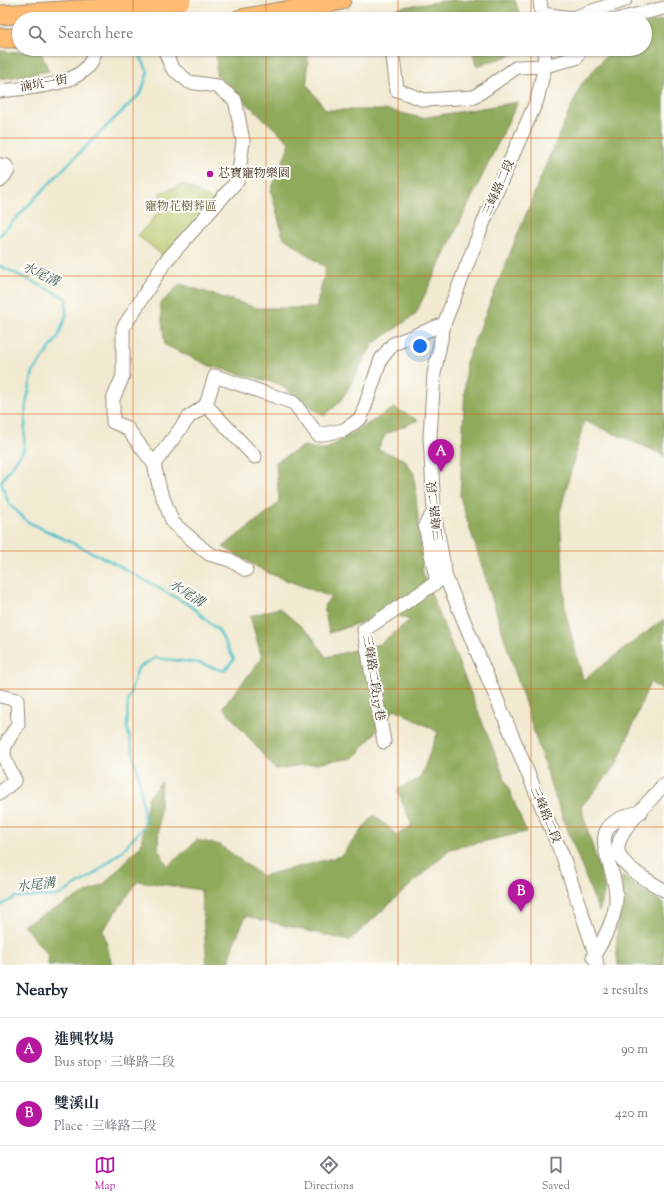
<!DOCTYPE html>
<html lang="en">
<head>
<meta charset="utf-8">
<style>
	body { margin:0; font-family:"Sorts Mill Goudy","Noto Serif TC",serif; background:#f2f2f3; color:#1f2937 }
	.you { position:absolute; left:420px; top:346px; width:14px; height:14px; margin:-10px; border:3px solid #fff; border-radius:50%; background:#1a73e8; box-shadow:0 0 0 6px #1a73e833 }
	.badge { display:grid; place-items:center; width:26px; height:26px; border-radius:50%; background:#b5179e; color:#fff; font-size:13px; font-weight:700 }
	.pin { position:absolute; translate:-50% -33px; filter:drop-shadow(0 1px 2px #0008) }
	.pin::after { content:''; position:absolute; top:21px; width:14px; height:12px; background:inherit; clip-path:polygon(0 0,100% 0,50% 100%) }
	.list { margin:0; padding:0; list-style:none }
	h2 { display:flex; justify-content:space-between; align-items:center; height:52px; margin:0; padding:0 16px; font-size:17px }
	h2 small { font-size:13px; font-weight:400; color:#747a83 }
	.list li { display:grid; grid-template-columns:26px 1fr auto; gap:12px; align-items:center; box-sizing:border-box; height:64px; padding:0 16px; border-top:1px solid #e0e1e3 }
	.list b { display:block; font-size:15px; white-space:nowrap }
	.list p { margin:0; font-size:13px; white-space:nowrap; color:#747a83 }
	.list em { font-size:13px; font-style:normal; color:#747a83 }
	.icon { flex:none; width:22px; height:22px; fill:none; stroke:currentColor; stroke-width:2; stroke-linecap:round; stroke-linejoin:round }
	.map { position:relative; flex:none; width:664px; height:965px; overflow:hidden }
	.search { position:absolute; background:#fff; box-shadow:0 1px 3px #0004; left:12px; right:12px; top:12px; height:44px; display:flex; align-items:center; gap:10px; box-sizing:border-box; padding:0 14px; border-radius:22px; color:#747a83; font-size:15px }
	.sheet { height:180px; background:#fff }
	nav { display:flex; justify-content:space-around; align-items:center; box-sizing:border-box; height:56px; border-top:1px solid #e0e1e3; background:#fff; font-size:11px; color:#747a83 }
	nav a { display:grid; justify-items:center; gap:2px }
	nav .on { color:#b5179e }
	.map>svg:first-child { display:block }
	.green { fill:#b6c568; stroke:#787843 }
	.forest { fill:#90aa5c; stroke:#666a3d }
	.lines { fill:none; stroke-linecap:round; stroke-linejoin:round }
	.stream { stroke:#56c3cd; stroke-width:2.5 }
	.minor-casing { stroke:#968a78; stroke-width:15 }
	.highway-casing { stroke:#968a78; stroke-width:21 }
	.minor { stroke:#fff; stroke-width:13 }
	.highway { stroke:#febb71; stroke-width:19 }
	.highway-bridge-casing { stroke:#968a78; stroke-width:21; stroke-linecap:butt }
	.highway-bridge { stroke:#febb71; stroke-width:19 }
	.grid { fill:none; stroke:#df570d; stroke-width:1; stroke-opacity:0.55 }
	.poi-dot { fill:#b5179e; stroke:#fdfcf7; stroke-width:1.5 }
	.labels { text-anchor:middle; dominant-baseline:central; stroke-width:4; stroke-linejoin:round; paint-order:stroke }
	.street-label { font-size:12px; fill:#3b2a1e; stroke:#fdfcf7 }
	.poi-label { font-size:12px; fill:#3b2a1e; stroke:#fdfcf7; text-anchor:start }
	.park-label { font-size:12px; fill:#605834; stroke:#fdfcf7 }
	.water-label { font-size:13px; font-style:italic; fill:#44605b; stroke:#fdfcf7 }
</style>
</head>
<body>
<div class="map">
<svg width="664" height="965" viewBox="0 0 664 965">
	<rect width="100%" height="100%" fill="#fdfcf7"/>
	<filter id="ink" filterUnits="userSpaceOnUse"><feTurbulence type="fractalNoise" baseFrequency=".025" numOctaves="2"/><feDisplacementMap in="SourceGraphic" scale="8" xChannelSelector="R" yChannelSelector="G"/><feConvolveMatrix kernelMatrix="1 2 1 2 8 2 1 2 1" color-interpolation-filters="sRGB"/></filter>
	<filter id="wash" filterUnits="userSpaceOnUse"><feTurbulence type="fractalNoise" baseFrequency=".012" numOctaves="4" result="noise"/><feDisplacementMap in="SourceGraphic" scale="16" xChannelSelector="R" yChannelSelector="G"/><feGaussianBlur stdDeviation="0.9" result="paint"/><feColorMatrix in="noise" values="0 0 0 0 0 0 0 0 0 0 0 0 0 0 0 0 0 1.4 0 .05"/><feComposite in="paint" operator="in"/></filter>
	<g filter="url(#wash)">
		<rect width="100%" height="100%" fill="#f1ead1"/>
		<polygon class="green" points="184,184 214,201 165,257 138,236 161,209 160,193"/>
		<g class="forest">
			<polygon points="452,0 515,0 521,19 383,19 397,8"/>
			<polygon points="664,20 664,457 655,451 584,421 560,513 565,611 583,680 664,619 664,692 650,682 617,764 581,807 605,889 599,912 552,789 460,497 466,362 549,157 581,85 612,49 645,49 645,24"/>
			<polygon points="217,49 308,49 307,85 326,110 388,110 422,118 518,102 415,315 373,344 341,401 324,416 279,384 210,366 165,345 160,304 180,284 257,308 316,308 326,268 283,237 271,190 290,143 216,75"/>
			<polygon points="472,49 531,49 476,66"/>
			<polygon points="0,51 41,53 49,71 0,79"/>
			<polygon points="394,408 418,420 386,434 378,449 405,460 414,474 423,573 526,832 450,849 349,941 246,916 233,945 229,965 207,965 201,890 138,881 103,930 112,965 48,965 48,955 23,925 104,884 141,845 148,798 161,782 158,849 168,866 197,840 220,845 262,876 341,856 374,815 397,835 412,825 397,790 420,778 438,732 395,709 354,758 276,770 223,707 262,658 250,616 279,608 310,634 326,657 380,644 410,620 390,613 329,633 324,606 331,597 268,573 223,547 279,503 276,462 304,446 325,450"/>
			<polygon points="622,876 664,904 664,965 618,965 616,949"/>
		</g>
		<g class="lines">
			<g class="stream">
				<polyline points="0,235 73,159 141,93 148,72 137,49"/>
				<polyline points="0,266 66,298 66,316 58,337 33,372 26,404 24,449 1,482 9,504 28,522 108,560 191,606 219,631 234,659 224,671 199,663 155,658 138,668 128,701 127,727 140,784 145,825 121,852 93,875 58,896 16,897 0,906"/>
			</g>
		</g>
	</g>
	<g filter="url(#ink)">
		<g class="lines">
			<defs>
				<g id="minor">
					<polyline points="146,0 153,19"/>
					<polyline points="540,0 542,19"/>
					<polyline points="542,14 572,18 625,0"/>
					<polyline points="619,19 664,8"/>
					<polyline points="164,49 172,68 189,82 217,86 235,100 243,141 238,180 165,262 123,328 123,376 113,399 113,422 127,428 154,464 189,417 206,405"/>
					<polyline points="392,49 397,90 424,100 474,97 517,67 545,66 576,58 581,49"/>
					<polyline points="544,49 545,66 537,100 488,211 444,324 434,374 430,436 434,512 446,578 563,857 595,953 597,965"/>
					<path d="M0,91c29,-4 92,-3 94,-42"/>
					<polyline points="0,165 6,166 8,171 0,181"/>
					<polyline points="255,457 206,405 215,376 294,403 318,435 344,430 361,418 381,359 393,344 444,324"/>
					<polyline points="154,464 160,490 173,523 209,554 230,560 246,570"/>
					<path d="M0,696l17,4 1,25c-18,25 -18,28 -3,55l-15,13"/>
					<polyline points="384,742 364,630 437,582 425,525 434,512"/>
					<path d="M664,784c-11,15 -49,48 -46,67 3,16 34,32 46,39"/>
					<path d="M593,957c10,-16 22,-37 23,-56 3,-39 -41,-76 25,-89"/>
				</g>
				<g id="highway">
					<polyline points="240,19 315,6 341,0"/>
					<polyline points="0,38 19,38"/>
				</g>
			</defs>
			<use href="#minor" class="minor-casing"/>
			<use href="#highway" class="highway-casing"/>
			<use href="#minor" class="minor"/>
			<use href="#highway" class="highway"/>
			<defs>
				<polyline id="highway-bridge" points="0,15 140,6 181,0"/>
			</defs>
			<use href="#highway-bridge" class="highway-bridge-casing"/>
			<use href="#highway-bridge" class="highway-bridge"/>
		</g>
	</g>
	<path class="grid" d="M133,0v19M266,0v19M398,0v19M531,0v19M133,49v916M266,49v916M398,49v916M531,49v916M0,138h664M0,276h664M0,414h664M0,551h664M0,689h664M0,827h664"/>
	<circle class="poi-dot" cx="210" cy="174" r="4"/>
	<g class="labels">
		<g class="street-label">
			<text transform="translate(44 84) rotate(-10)">湳坑一街</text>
			<text transform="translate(499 188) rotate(-66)">三峰路二段</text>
			<text transform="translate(436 511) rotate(-97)">三峰路二段</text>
			<text transform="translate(373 678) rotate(81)">三峰路二段137巷</text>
			<text transform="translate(545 815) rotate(67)">三峰路二段</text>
		</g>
		<g class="poi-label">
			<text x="218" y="174">芯寶寵物樂園</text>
		</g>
		<g class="park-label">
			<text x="181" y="207">寵物花樹葬區</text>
		</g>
		<g class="water-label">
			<text transform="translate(40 275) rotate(26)">水尾溝</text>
			<text transform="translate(186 594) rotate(33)">水尾溝</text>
			<text transform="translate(36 886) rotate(-7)">水尾溝</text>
		</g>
	</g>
</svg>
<div class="you"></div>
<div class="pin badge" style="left:441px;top:472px">A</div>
<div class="pin badge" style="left:521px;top:912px">B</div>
<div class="search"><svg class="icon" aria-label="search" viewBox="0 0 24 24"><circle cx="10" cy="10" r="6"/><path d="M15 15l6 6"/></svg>Search here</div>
</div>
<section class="sheet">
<h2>Nearby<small>2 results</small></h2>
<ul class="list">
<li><span class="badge">A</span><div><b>進興牧場</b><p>Bus stop · 三峰路二段</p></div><em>90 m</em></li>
<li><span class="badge">B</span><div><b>雙溪山</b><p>Place · 三峰路二段</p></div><em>420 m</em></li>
</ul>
</section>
<nav>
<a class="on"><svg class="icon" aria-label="map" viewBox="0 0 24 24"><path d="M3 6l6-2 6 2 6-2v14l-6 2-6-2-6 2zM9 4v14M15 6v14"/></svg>Map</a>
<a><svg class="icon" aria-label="directions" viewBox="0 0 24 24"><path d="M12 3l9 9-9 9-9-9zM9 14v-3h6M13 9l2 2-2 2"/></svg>Directions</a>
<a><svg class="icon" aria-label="saved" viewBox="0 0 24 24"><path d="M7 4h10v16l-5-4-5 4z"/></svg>Saved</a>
</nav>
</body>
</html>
